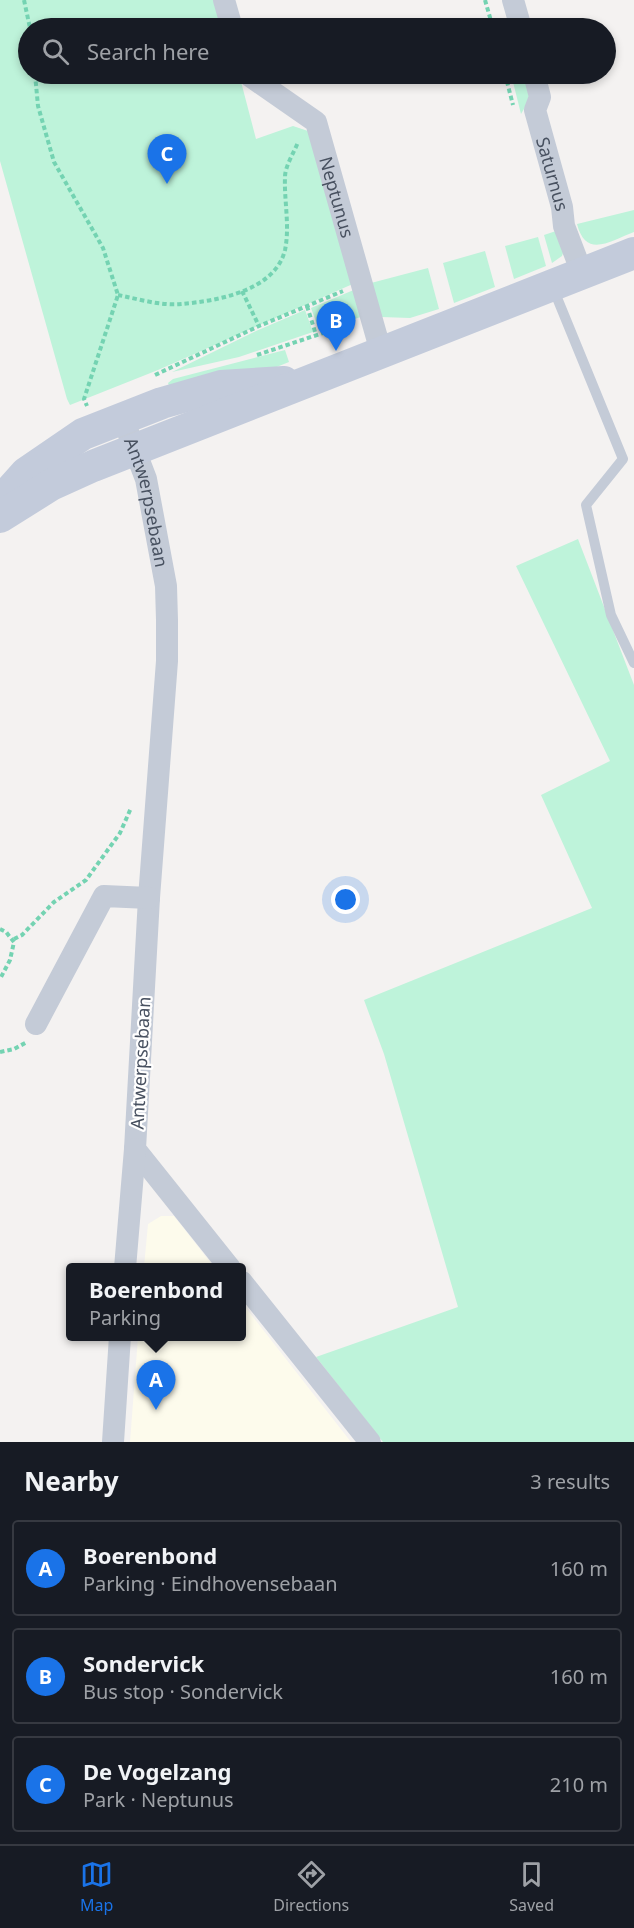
<!DOCTYPE html>
<html lang="en">
<head>
<meta charset="utf-8">
<style>
	body { margin:0; font-family:"Noto Sans",sans-serif; background:#20242c; color:#f1f3f6 }
	.you { position:absolute; left:346px; top:900px; width:21px; height:21px; margin:-15px; border:4px solid #fff; border-radius:50%; background:#1a73e8; box-shadow:0 0 0 9px #1a73e833 }
	.badge { display:grid; place-items:center; width:39px; height:39px; border-radius:50%; background:#1a73e8; color:#fff; font-size:20px; font-weight:700 }
	.pin { position:absolute; translate:-50% -50px; filter:drop-shadow(0 2px 3px #0008) }
	.pin::after { content:''; position:absolute; top:32px; width:21px; height:18px; background:inherit; clip-path:polygon(0 0,100% 0,50% 100%) }
	.popup { position:absolute; left:66px; top:1263px; width:180px; height:78px; box-sizing:border-box; display:grid; place-content:center; border-radius:6px; background:#171b24; filter:drop-shadow(0 2px 4px #0005); font-size:20px; white-space:nowrap; color:#9ea1a6 }
	.popup b { font-size:22px; color:#f1f3f6 }
	.popup::after { content:''; position:absolute; left:50%; top:100%; margin-left:-12px; border:12px solid transparent; border-top-color:#171b24 }
	.list { margin:0; padding:0; list-style:none }
	h2 { display:flex; justify-content:space-between; align-items:center; height:78px; margin:0; padding:0 24px; font-size:26px }
	h2 small { font-size:20px; font-weight:400; color:#9ea1a6 }
	.list li { display:grid; grid-template-columns:39px 1fr auto; gap:18px; align-items:center; box-sizing:border-box; height:96px; margin:0 12px 12px; padding:0 12px; border:2px solid #363941; border-radius:6px }
	.list b { display:block; font-size:22px; white-space:nowrap }
	.list p { margin:0; font-size:20px; white-space:nowrap; color:#9ea1a6 }
	.list em { font-size:20px; font-style:normal; color:#9ea1a6 }
	.icon { flex:none; width:33px; height:33px; fill:none; stroke:currentColor; stroke-width:2; stroke-linecap:round; stroke-linejoin:round }
	.map { position:relative; flex:none; width:634px; height:1442px; overflow:hidden }
	.search { position:absolute; background:#171b24; box-shadow:0 3px 9px #0003; left:18px; right:18px; top:18px; height:66px; display:flex; align-items:center; gap:15px; box-sizing:border-box; padding:0 21px; border-radius:33px; color:#9ea1a6; font-size:22px }
	.sheet { height:402px; background:#171b24 }
	nav { display:flex; justify-content:space-around; align-items:center; box-sizing:border-box; height:84px; border-top:2px solid #363941; background:#171b24; font-size:16px; color:#9ea1a6 }
	nav a { display:grid; justify-items:center; gap:3px }
	nav .on { color:#1a73e8 }
	.map>svg:first-child { display:block }
	.commercial { fill:#fdfbec }
	.green { fill:#bef3da }
	.lines { fill:none; stroke-linecap:round; stroke-linejoin:round }
	.path { stroke:#74d3b2; stroke-width:4; stroke-dasharray:4.5 3; stroke-linecap:butt }
	.lane { stroke:#c4cbd7; stroke-width:10 }
	.street { stroke:#c4cbd7; stroke-width:22 }
	.secondary { stroke:#c3cbdb; stroke-width:32 }
	.labels { text-anchor:middle; dominant-baseline:central; stroke-width:4.5; stroke-linejoin:round; paint-order:stroke }
	.street-label { font-size:18px; fill:#485160; stroke:#fff }
</style>
</head>
<body>
<div class="map">
<svg width="634" height="1442" viewBox="0 0 634 1442">
	<rect width="100%" height="100%" fill="#f4f2f1"/>
	<g class="commercial">
		<polygon points="161,1216 174,1216 214,1267 144,1267 148,1224"/>
		<polygon points="242,1303 351,1442 130,1442 138,1337 242,1336"/>
	</g>
	<g class="green">
		<polygon points="0,0 218,0 226,28 28,28 28,74 239,74 256,139 293,126 308,131 355,283 158,370 70,405 67,399 0,161"/>
		<polygon points="526,79 531,97 521,114 513,82"/>
		<path d="M634,210v22c-24,9 -48,27 -57,-8z"/>
		<polygon points="559,230 565,247 562,256 552,263 544,235"/>
		<polygon points="538,237 546,266 514,279 505,246"/>
		<polygon points="485,251 495,287 454,303 443,263"/>
		<polygon points="428,268 439,309 410,318 381,317 371,283"/>
		<polygon points="356,289 364,316 319,330 311,308"/>
		<polygon points="305,310 313,332 239,357 172,372 256,331"/>
		<polygon points="285,350 289,362 264,372 172,393 168,383 173,379"/>
		<polygon points="578,539 634,685 634,1442 383,1442 316,1357 458,1307 384,1054 364,1000 592,908 541,795 610,761 516,566"/>
	</g>
	<g class="lines">
		<g class="path">
			<polyline points="24,0 30,28"/>
			<polyline points="485,0 493,28"/>
			<polyline points="35,74 38,106 54,162 103,248 118,295 84,399 87,406"/>
			<polyline points="505,74 513,105"/>
			<polyline points="242,291 259,326"/>
			<path d="M118,295c20,4 43,11 63,9 36,-3 94,-13 104,-54 5,-24 -1,-49 0,-73 0,-11 9,-24 13,-35"/>
			<polyline points="307,306 316,335"/>
			<polyline points="257,355 350,324"/>
			<polyline points="155,375 259,326 343,291"/>
			<polyline points="0,929 6,932 14,942 10,960 0,979"/>
			<polyline points="14,939 22,935 54,902 86,880 120,833 131,808"/>
			<polyline points="0,1052 14,1049 27,1042"/>
		</g>
		<polyline class="lane" points="553,288 623,459 586,505 611,615 634,663"/>
		<g class="street">
			<polyline points="224,0 232,28"/>
			<polyline points="513,0 521,28"/>
			<path id="s1" d="M247,74l69,48 65,230"/>
			<path id="s2" d="M534,74l6,23 -5,13 27,97 2,19 18,47"/>
			<path id="s3" d="M123,419l23,60 20,107 1,34v41l-18,237 -14,251 95,119"/>
			<polyline points="36,1024 104,896 149,898"/>
			<polyline points="125,1268 135,1149"/>
			<polyline points="242,1282 370,1442"/>
			<polyline points="113,1442 120,1336"/>
		</g>
		<g class="secondary">
			<polyline points="0,502 26,473 83,434 162,403 221,386 284,382"/>
			<polyline points="0,517 51,485 93,466 634,253"/>
		</g>
	</g>
	<g class="labels">
		<g class="street-label">
			<text stroke="none"><textPath href="#s2" startOffset="104">Saturnus</textPath></text>
			<text stroke="none"><textPath href="#s1" startOffset="162">Neptunus</textPath></text>
			<text stroke="none"><textPath href="#s3" startOffset="87">Antwerpsebaan</textPath></text>
			<text transform="translate(140 1063) rotate(-87)">Antwerpsebaan</text>
		</g>
	</g>
</svg>
<div class="you"></div>
<div class="pin badge" style="left:156px;top:1410px">A</div>
<div class="popup"><b>Boerenbond</b>Parking</div>
<div class="pin badge" style="left:336px;top:351px">B</div>
<div class="pin badge" style="left:167px;top:184px">C</div>
<div class="search"><svg class="icon" aria-label="search" viewBox="0 0 24 24"><circle cx="10" cy="10" r="6"/><path d="M15 15l6 6"/></svg>Search here</div>
</div>
<section class="sheet">
<h2>Nearby<small>3 results</small></h2>
<ul class="list">
<li><span class="badge">A</span><div><b>Boerenbond</b><p>Parking · Eindhovensebaan</p></div><em>160 m</em></li>
<li><span class="badge">B</span><div><b>Sondervick</b><p>Bus stop · Sondervick</p></div><em>160 m</em></li>
<li><span class="badge">C</span><div><b>De Vogelzang</b><p>Park · Neptunus</p></div><em>210 m</em></li>
</ul>
</section>
<nav>
<a class="on"><svg class="icon" aria-label="map" viewBox="0 0 24 24"><path d="M3 6l6-2 6 2 6-2v14l-6 2-6-2-6 2zM9 4v14M15 6v14"/></svg>Map</a>
<a><svg class="icon" aria-label="directions" viewBox="0 0 24 24"><path d="M12 3l9 9-9 9-9-9zM9 14v-3h6M13 9l2 2-2 2"/></svg>Directions</a>
<a><svg class="icon" aria-label="saved" viewBox="0 0 24 24"><path d="M7 4h10v16l-5-4-5 4z"/></svg>Saved</a>
</nav>
</body>
</html>
